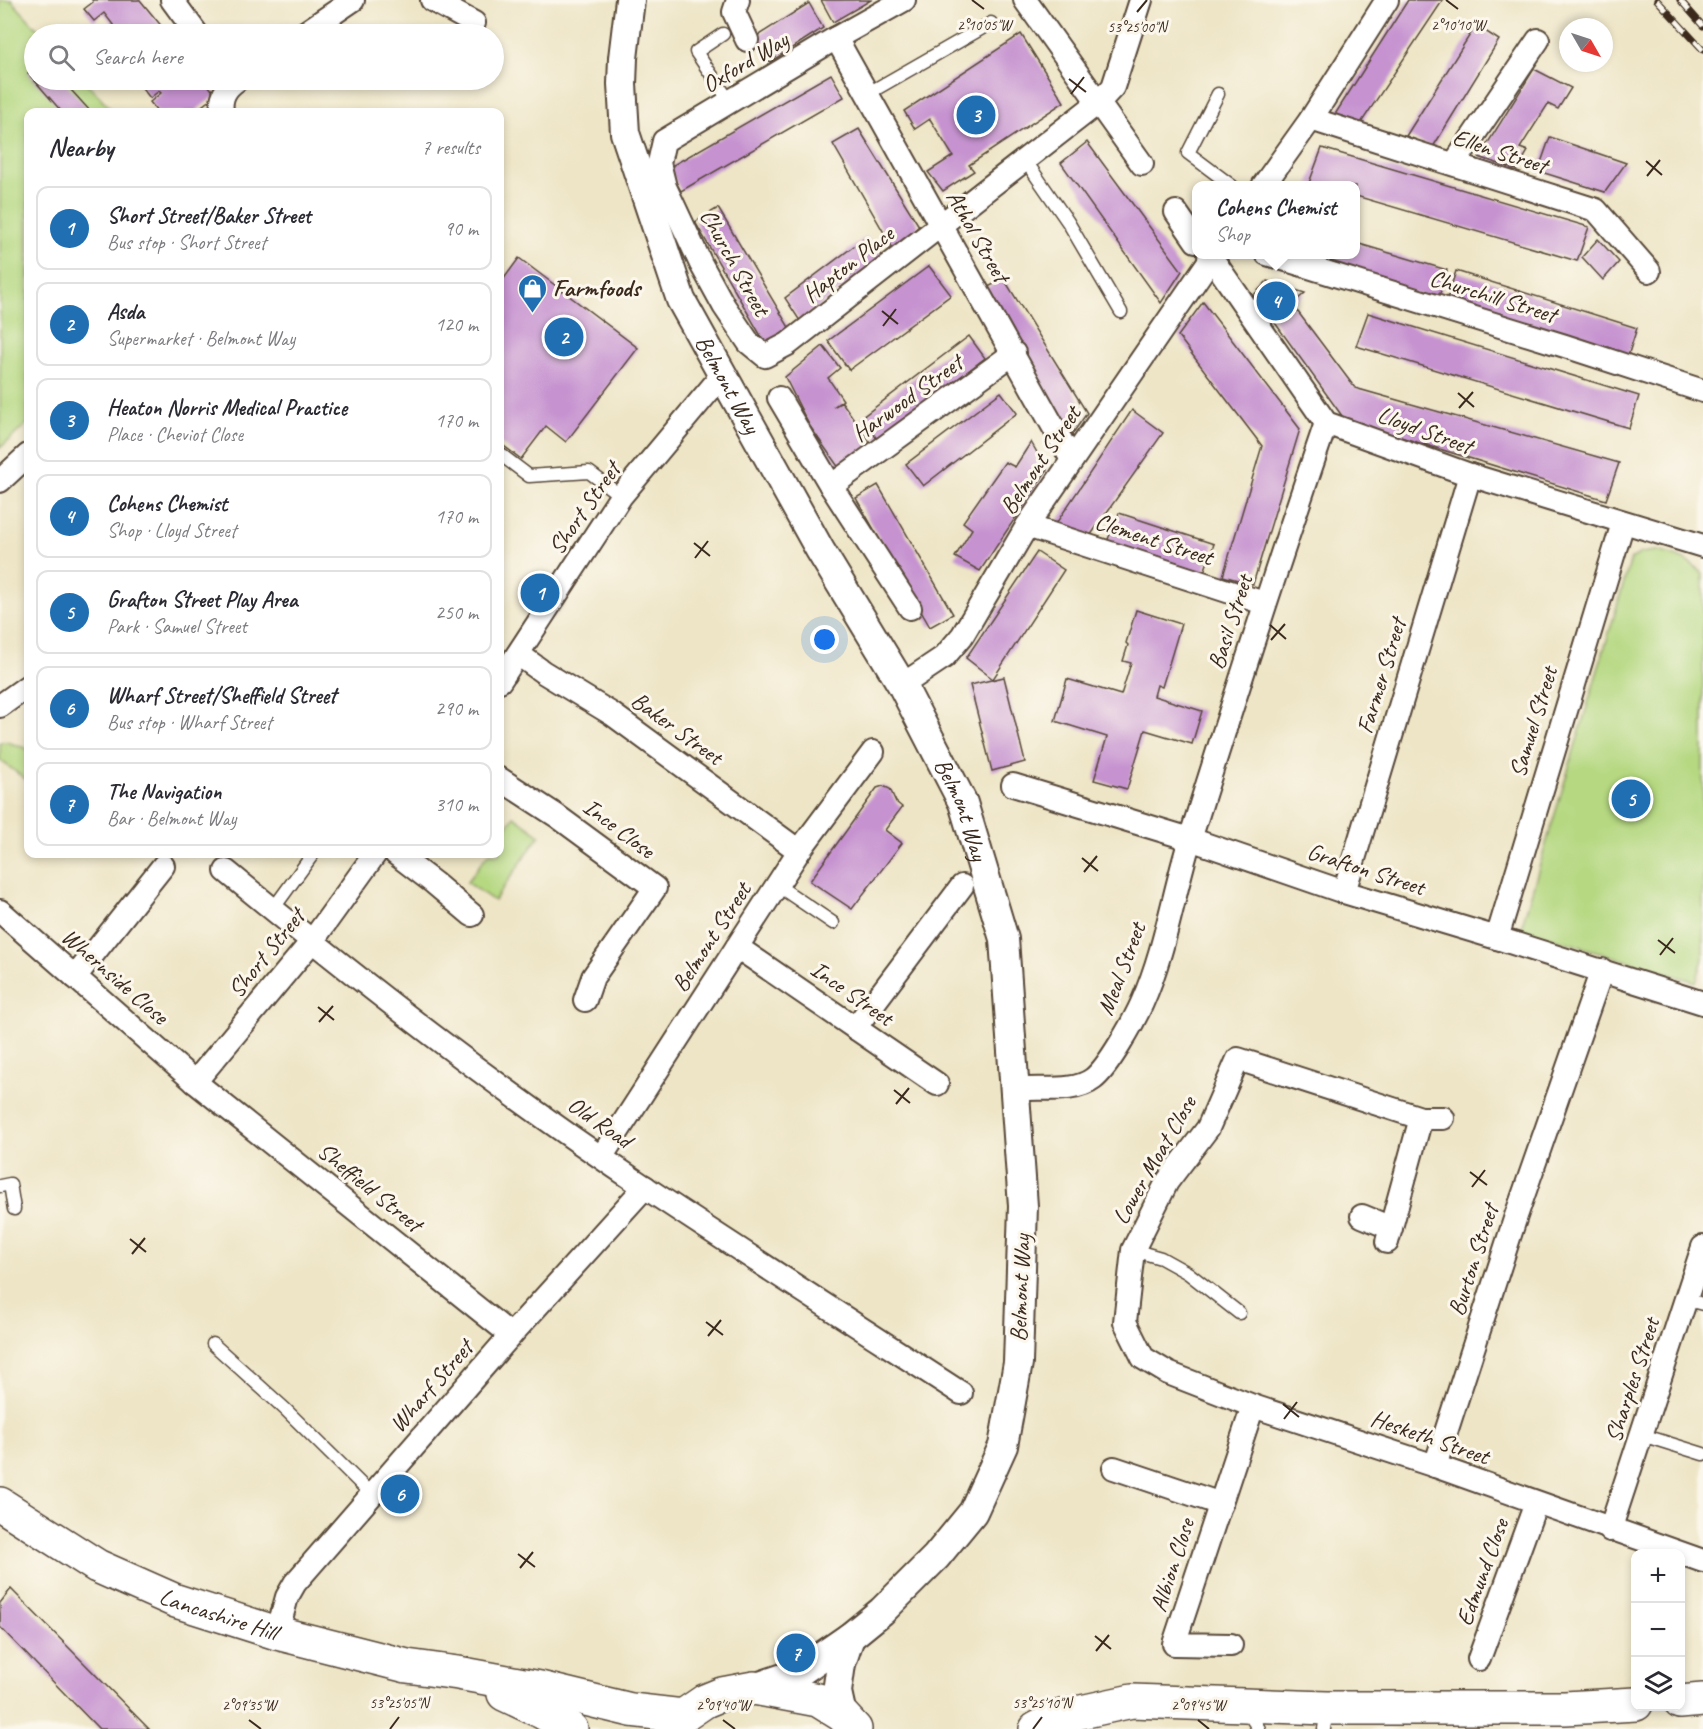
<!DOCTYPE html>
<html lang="en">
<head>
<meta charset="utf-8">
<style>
	body { margin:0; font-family:Caveat,sans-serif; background:#f2f2f3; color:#2b2b33 }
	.controls { position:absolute; right:18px; bottom:18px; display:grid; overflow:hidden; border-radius:12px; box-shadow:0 3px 9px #0003 }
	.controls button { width:54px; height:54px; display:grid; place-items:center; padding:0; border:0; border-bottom:2px solid #e1e1e2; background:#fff; color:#2b2b33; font:30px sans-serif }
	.compass { position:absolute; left:1559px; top:18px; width:54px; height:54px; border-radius:50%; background:#fff; box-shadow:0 3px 9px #0003; rotate:129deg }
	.you { position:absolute; left:825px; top:640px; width:21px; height:21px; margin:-15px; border:4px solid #fff; border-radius:50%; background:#1a73e8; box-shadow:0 0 0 9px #1a73e833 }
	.badge { display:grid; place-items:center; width:39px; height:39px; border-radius:50%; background:#1f6fb2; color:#fff; font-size:20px; font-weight:700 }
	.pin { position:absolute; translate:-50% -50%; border:3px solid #fff; box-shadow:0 2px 6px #0006 }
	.popup { position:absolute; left:1192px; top:181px; width:168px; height:78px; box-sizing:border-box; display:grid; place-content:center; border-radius:12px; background:#fff; filter:drop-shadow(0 2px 4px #0005); font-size:20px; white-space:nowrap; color:#7c7c81 }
	.popup b { font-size:22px; color:#2b2b33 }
	.popup::after { content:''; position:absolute; left:50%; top:100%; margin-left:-12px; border:12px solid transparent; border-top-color:#fff }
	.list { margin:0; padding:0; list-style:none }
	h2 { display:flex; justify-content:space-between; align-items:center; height:78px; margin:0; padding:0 24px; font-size:26px }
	h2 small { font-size:20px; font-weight:400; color:#7c7c81 }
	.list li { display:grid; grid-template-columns:39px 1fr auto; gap:18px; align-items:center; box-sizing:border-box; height:84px; margin:0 12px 12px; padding:0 12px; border:2px solid #e1e1e2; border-radius:12px }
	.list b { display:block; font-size:22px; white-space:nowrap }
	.list p { margin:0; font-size:20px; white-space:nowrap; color:#7c7c81 }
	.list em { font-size:20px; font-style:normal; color:#7c7c81 }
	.icon { flex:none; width:33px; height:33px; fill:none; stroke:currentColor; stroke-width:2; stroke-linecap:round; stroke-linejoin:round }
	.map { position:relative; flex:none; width:1703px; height:1729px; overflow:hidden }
	.search { position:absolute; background:#fff; box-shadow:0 3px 9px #0003; left:24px; top:24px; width:480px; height:66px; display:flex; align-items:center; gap:15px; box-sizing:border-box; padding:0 21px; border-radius:33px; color:#7c7c81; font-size:22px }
	.panel { position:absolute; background:#fff; box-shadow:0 3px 9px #0003; left:24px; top:108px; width:480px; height:750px; border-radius:12px }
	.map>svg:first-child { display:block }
	.green { fill:#b5d881; stroke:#788150; stroke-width:1.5 }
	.building { fill:#c693d0 }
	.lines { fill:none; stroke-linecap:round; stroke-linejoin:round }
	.service-casing { stroke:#564637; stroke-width:15 }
	.minor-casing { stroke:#564637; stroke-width:26 }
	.tertiary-casing { stroke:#564637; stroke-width:32 }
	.secondary-casing { stroke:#564637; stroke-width:36 }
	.primary-casing { stroke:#564637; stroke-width:36 }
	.service { stroke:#fff; stroke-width:12 }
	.minor { stroke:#fff; stroke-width:22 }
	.tertiary { stroke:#fff; stroke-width:28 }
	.secondary { stroke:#fff; stroke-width:33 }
	.primary { stroke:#fff; stroke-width:33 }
	.rail-casing { stroke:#3b2a1e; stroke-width:7 }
	.rail { stroke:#fbf7ec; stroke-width:4.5; stroke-dasharray:14; stroke-linecap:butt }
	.ticks { fill:none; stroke:#3b2a1e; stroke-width:2 }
	.labels { text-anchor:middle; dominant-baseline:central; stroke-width:6; stroke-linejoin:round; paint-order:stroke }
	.street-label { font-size:24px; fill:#3b2a1e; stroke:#fbf7ec }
	.poi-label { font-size:24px; font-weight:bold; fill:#3b2a1e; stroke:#fbf7ec; text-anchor:start }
	.ticks-label { font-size:15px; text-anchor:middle; fill:#3b2a1e; stroke:#fbf7ec; stroke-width:6; stroke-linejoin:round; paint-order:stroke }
</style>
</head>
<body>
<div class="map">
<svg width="1703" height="1729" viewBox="0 0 1703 1729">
	<rect width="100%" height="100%" fill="#fbf7ec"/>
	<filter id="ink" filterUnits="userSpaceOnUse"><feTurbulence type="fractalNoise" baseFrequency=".0167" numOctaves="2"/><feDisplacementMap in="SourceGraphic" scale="12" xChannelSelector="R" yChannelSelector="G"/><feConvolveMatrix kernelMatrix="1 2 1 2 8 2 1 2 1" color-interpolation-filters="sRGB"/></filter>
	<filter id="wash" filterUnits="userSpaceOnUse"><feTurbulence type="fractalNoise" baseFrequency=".008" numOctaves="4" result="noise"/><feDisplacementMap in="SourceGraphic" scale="24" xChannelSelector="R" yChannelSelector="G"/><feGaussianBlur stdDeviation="1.35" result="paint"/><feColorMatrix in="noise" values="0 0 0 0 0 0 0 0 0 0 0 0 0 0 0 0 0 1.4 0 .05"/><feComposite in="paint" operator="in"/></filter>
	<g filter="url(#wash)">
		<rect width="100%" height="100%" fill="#eee5c6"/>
		<g class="green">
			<polygon points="0,0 11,0 42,34 34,34 34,80 84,80 114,112 28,112 28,423 0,448"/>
			<path d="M1656,551c19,4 34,9 47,23v385l-7,23 -175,-54 110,-369 10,-6z"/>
			<polygon points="0,742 7,742 28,749 28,781 0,760"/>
			<polygon points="514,816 540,835 494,901 467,882 488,854 500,854 500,837"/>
		</g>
		<g id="blocks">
			<g class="building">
				<polygon points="92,0 140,0 168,34 103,34 114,26 104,13 94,21 84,9 93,2"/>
				<polygon points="821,0 871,0 833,22"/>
				<polygon points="1408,0 1443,0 1359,126 1332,119"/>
				<polygon points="809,3 823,28 770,62 754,38"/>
				<polygon points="1476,25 1499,40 1433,147 1406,136"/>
				<polygon points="1021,34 1064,102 969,165 974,171 943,191 928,172 953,156 930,119 915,129 904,111"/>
				<polygon points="34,67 34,80 62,80 91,112 62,112 28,73"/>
				<polygon points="1534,69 1571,88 1558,109 1548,104 1520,148 1528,151 1517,170 1479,157"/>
				<polygon points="831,74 844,97 681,191 668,168"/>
				<polygon points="136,80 204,80 216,95 194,112 158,112 150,102 161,93 159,91 150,98"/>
				<polygon points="859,129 919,226 894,250 833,144"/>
				<polygon points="1550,137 1626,163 1605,192 1538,171"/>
				<polygon points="1087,142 1182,271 1161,303 1061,163"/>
				<polygon points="1322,148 1589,227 1577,261 1356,196 1356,186 1319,186 1309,183"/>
				<polygon points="718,208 790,329 768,348 695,222"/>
				<polygon points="866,237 883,257 800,321 785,298"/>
				<polygon points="1598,239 1619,262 1603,280 1582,257"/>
				<polygon points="1356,243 1447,270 1438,300 1287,254 1356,254"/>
				<polygon points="519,258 638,348 566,442 546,426 521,459 500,443 500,284"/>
				<polygon points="929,266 951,295 849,370 828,341"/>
				<polygon points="1456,271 1637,328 1627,359 1446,302"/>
				<polygon points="1004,279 1087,413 1070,437 984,289"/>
				<polygon points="1267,281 1305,293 1292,304 1355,388 1619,463 1606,500 1345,420 1273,320 1252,297"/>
				<polygon points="1203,302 1300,429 1253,584 1223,576 1262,446 1178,336"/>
				<polygon points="1368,313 1639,396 1629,428 1356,346"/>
				<polygon points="969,336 985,358 878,440 861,418"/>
				<polygon points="823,346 840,368 828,378 843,400 833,407 842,402 872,445 839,468 809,425 785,377"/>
				<polygon points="1001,392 1017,413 923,486 906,464"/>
				<polygon points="1132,410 1163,433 1090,536 1055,525"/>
				<polygon points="1031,442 1047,470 980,571 955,557 972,529 963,522 1005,462 1015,467"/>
				<polygon points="878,485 953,614 930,627 856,498"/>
				<polygon points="1119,513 1214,544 1203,575 1106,544"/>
				<polygon points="1037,552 1064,570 993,679 966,658"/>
				<polygon points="1136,610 1181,624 1162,687 1157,685 1154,696 1202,711 1192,744 1145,730 1127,789 1094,780 1107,737 1055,721 1067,679 1121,695 1131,663 1123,661 1128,645 1126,643"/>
				<polygon points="1004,677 1025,762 992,771 970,685"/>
				<polygon points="883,786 890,789 896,802 902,807 885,830 902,843 852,909 810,881 877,788"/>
				<polygon points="11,1589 149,1729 99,1729 0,1627 0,1603"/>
			</g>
		</g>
	</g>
	<g filter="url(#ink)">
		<use href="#blocks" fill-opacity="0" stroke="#564637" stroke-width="1.5"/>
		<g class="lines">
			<defs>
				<g id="service">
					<polyline points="723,34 696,52 730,102"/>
					<polyline points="867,94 991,23"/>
					<polyline points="1218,94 1188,153 1232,186"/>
					<polyline points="1025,160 1068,222 1121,312"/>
					<polyline points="500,454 529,476 589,472 621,496"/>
					<polyline points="777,885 833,923"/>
					<polyline points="273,909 313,854"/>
					<polyline points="0,1186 10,1184 14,1209"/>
					<polyline points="1133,1250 1161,1258 1188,1273 1239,1313"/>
					<polyline points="1687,1300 1703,1304"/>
					<polyline points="213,1344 285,1409 372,1495"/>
					<polyline points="1642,1435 1703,1454"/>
					<polyline points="1246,1710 1259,1729"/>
					<polyline points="1324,1729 1327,1709"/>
				</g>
				<g id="minor">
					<polyline points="172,0 197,34"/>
					<polyline points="432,0 474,23"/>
					<polyline points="738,0 734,12 747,40"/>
					<polyline points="904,0 836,38 664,141 659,163 665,187 701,264 724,306 749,343 765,356 788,344 1099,102 1113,87 1141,0"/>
					<polyline points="1025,0 1142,164"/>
					<polyline points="303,34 353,0"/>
					<polyline points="836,38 1072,460"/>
					<path d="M222,112c-2,-14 3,-24 15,-32"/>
					<polyline points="1311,119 1596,210 1649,271"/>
					<polyline points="1454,164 1538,40"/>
					<polyline points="1263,186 1311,119 1387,0"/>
					<polyline points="1176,212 1196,241"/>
					<polyline points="1209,254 1326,423 1470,475 1703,546"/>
					<polyline points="1267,254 1565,346 1703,391"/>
					<polyline points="779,398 831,486 910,608"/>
					<polyline points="0,481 28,455"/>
					<polyline points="831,486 1014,353"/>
					<polyline points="1027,526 1264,603"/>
					<polyline points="518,654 543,672 612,714 799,851"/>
					<polyline points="500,681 621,496 723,374"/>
					<polyline points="902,685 944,657 962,636 1027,526 1214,254"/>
					<polyline points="0,706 28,686"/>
					<polyline points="500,779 557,816 655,888 593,977 585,1000"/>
					<polyline points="1013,785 1190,839 1344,892 1497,938 1703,1003"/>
					<polyline points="396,854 434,883 472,915"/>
					<path d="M226,871c135,111 274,220 420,317 104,69 210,137 315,205"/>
					<polyline points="1344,892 1470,475"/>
					<polyline points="0,911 195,1082 511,1335"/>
					<polyline points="1497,938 1623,523"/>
					<polyline points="737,947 937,1084"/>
					<polyline points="75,977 163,866"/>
					<polyline points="855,1028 962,886"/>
					<polyline points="195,1082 313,940 375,854"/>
					<path d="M1027,1089c20,-1 49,3 66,-10 15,-11 41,-58 49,-76 24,-54 32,-114 50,-170 43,-137 87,-273 134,-410"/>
					<polyline points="1443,1118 1421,1118 1238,1059 1208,1128 1167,1182 1133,1250 1125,1322 1143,1358 1168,1373 1253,1406 1435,1466 1703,1561"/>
					<polyline points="602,1156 799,851 873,752"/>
					<polyline points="1362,1216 1391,1228"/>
					<polyline points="1387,1242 1421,1118"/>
					<polyline points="1435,1466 1516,1216 1602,970"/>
					<polyline points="1114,1468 1221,1504"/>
					<polyline points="1610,1530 1703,1247"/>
					<polyline points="277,1633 287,1597 295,1583 511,1335 645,1187"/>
					<polyline points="1231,1645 1174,1644 1253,1406"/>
					<polyline points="1479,1659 1536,1503"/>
				</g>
				<g id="tertiary">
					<path id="s1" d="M630,0l-7,58 -1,26 3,49 56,167 139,250 82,135 61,118 41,136 19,267 -5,157 -15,83 -30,66 -37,45 -54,54 -32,26 -52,36 -44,15"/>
					<polyline points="842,1715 837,1692 841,1664 850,1637"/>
				</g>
				<g id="secondary">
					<path id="s2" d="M0,1504l97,62 79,35 101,32 130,33 51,7 82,15 91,22 52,6"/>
					<polyline points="504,1694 542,1712 571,1729"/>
				</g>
				<g id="primary">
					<polyline points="1680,1702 1703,1700"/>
					<polyline points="671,1729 683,1716 705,1701 722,1694 754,1688 818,1700 842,1715 855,1729"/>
					<polyline points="1036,1729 1058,1717 1132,1701 1327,1708 1565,1708 1636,1704"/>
				</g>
			</defs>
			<use href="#service" class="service-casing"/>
			<use href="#minor" class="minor-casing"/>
			<use href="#tertiary" class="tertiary-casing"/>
			<use href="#secondary" class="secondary-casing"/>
			<use href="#primary" class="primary-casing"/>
			<use href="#service" class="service"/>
			<use href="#minor" class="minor"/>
			<use href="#tertiary" class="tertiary"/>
			<use href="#secondary" class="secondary"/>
			<use href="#primary" class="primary"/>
			<defs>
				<g id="rail">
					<polyline points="1657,0 1703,50"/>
					<polyline points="1680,0 1703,26"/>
				</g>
			</defs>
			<use href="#rail" class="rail-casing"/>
			<use href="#rail" class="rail"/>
		</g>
	</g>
	<path class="ticks" d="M972,0l12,9M1446,0l12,9M1137,12l10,-12M1069,79l17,13M1071,94l13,-17M1646,161l16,14M1647,176l13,-16M882,311l16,13M883,326l13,-17M1458,393l16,14M1459,408l14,-16M694,543l16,13M695,558l13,-17M1270,625l16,14M1271,640l14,-16M1082,858l16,13M1084,872l13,-16M1658,940l17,13M1660,955l13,-17M318,1007l16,13M319,1022l14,-16M894,1090l16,13M896,1104l13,-16M1470,1172l17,13M1472,1187l13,-17M130,1239l16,13M132,1254l13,-16M706,1322l17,13M708,1336l13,-16M1283,1404l16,13M1284,1419l13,-17M518,1554l17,13M520,1568l13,-16M1095,1636l16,13M1096,1651l13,-16M249,1720l12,9M723,1720l12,9M1198,1720l11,9M390,1729l9,-12M1033,1729l9,-12"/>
	<defs>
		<symbol id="shop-pin" viewBox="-11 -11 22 30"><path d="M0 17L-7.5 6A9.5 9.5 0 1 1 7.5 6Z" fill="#1f6fb2" stroke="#fbf7ec"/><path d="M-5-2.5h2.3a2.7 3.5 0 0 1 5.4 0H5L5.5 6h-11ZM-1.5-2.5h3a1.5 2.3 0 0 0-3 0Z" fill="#fff"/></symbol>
	</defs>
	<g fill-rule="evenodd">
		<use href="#shop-pin" x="516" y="272" width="33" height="45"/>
	</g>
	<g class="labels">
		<g class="street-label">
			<text transform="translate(745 62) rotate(-31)">Oxford Way</text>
			<text transform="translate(1500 151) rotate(18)">Ellen Street</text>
			<text transform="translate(978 236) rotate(60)">Athol Street</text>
			<text transform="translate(735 262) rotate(61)">Church Street</text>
			<text transform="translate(848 264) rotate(-38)">Hapton Place</text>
			<text transform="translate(1493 296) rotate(17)">Churchill Street</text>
			<text stroke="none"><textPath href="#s1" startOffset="406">Belmont Way</textPath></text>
			<text transform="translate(907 398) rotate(-36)">Harwood Street</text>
			<text transform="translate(1425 430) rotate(20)">Lloyd Street</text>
			<text transform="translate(1040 460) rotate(-56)">Belmont Street</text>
			<text transform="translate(584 508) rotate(-55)">Short Street</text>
			<text transform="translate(1154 539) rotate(18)">Clement Street</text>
			<text transform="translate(1230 622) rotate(-72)">Basil Street</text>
			<text transform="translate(1381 676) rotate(-73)">Farmer Street</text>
			<text transform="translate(1533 722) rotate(-73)">Samuel Street</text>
			<text transform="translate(677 728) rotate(36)">Baker Street</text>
			<text stroke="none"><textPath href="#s1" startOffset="892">Belmont Way</textPath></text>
			<text transform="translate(619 828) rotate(37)">Ince Close</text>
			<text transform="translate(1366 869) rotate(18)">Grafton Street</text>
			<text transform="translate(711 937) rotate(-57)">Belmont Street</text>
			<text transform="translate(266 953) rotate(-51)">Short Street</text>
			<text transform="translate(1121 969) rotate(-69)">Meal Street</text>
			<text transform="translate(115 976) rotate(41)">Whernside Close</text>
			<text transform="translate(852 993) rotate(35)">Ince Street</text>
			<text transform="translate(600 1122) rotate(35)">Old Road</text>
			<text transform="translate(1154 1160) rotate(-60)">Lower Moat Close</text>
			<text transform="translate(370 1187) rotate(39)">Sheffield Street</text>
			<text transform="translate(1473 1260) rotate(-72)">Burton Street</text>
			<text transform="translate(1020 1288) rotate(-88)">Belmont Way</text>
			<text transform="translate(1632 1380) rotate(-72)">Sharples Street</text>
			<text transform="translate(431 1386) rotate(-49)">Wharf Street</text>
			<text transform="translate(1430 1437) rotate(19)">Hesketh Street</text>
			<text transform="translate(1172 1565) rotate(-72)">Albion Close</text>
			<text transform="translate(1482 1572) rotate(-70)">Edmund Close</text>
			<text stroke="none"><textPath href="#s2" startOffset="246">Lancashire Hill</textPath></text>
		</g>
		<g class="poi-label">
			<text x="553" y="288">Farmfoods</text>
		</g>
	</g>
	<g class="ticks-label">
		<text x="1458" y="30">2°10'10"W</text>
		<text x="984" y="30">2°10'05"W</text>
		<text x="1137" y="32">53°25'00"N</text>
		<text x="399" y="1708">53°25'05"N</text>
		<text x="1042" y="1708">53°25'10"N</text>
		<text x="249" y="1710">2°09'35"W</text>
		<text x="723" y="1710">2°09'40"W</text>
		<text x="1198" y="1710">2°09'45"W</text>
	</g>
</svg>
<div class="controls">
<button>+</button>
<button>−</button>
<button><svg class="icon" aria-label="layers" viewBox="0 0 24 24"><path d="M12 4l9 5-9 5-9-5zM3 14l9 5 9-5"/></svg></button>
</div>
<svg class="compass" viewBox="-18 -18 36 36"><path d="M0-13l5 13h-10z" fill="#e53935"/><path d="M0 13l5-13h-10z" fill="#7c7c81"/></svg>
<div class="you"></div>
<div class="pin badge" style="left:540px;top:593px">1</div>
<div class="pin badge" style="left:564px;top:337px">2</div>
<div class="pin badge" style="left:976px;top:115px">3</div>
<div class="pin badge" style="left:1276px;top:301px">4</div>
<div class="popup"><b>Cohens Chemist</b>Shop</div>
<div class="pin badge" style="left:1631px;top:799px">5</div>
<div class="pin badge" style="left:400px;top:1494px">6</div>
<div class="pin badge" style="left:796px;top:1653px">7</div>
<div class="search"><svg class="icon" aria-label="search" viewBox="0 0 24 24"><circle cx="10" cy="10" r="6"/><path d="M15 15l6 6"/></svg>Search here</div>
<section class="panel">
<h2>Nearby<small>7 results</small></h2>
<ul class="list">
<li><span class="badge">1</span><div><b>Short Street/Baker Street</b><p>Bus stop · Short Street</p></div><em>90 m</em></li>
<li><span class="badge">2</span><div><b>Asda</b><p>Supermarket · Belmont Way</p></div><em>120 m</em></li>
<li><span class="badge">3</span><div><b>Heaton Norris Medical Practice</b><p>Place · Cheviot Close</p></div><em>170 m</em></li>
<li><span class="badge">4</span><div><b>Cohens Chemist</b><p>Shop · Lloyd Street</p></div><em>170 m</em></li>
<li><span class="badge">5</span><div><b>Grafton Street Play Area</b><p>Park · Samuel Street</p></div><em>250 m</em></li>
<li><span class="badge">6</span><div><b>Wharf Street/Sheffield Street</b><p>Bus stop · Wharf Street</p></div><em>290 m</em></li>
<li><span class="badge">7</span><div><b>The Navigation</b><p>Bar · Belmont Way</p></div><em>310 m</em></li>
</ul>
</section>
</div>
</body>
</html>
